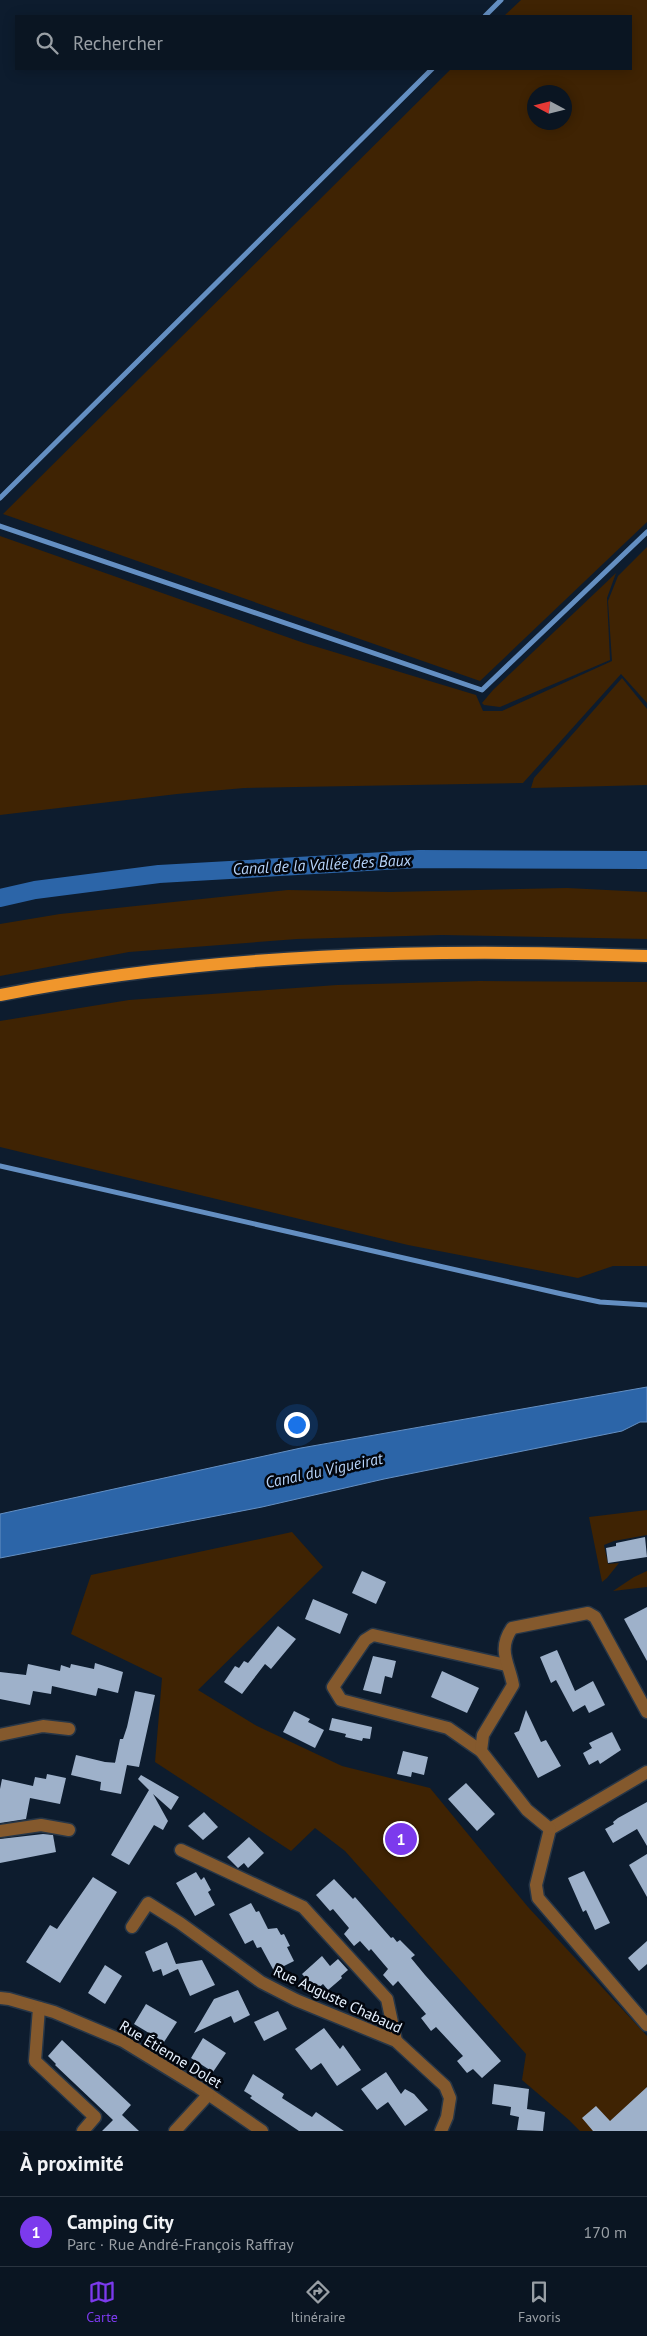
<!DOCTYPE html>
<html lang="fr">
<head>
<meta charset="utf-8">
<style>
	body { margin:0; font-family:"PT Sans",sans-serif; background:#18222f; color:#f1f3f6 }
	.compass { position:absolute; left:527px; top:85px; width:45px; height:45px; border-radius:50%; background:#0a1522; box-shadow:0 2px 12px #0003; rotate:277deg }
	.you { position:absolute; left:296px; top:1424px; width:18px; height:18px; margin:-12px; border:4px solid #fff; border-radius:50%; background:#1a73e8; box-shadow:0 0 0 8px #1a73e833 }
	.badge { display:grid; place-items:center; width:32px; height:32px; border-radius:50%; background:#7c3aed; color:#fff; font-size:16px; font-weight:700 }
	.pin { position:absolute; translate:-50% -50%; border:2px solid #fff; box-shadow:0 1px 5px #0006 }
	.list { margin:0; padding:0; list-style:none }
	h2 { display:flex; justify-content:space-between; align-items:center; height:65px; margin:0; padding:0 20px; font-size:21px }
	h2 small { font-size:16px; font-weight:400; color:#999fa5 }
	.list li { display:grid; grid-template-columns:32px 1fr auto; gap:15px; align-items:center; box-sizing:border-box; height:70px; padding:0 20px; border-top:1px solid #2a3440 }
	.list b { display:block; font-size:19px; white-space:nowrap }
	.list p { margin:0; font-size:16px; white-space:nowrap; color:#999fa5 }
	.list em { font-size:16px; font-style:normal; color:#999fa5 }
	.icon { flex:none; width:28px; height:28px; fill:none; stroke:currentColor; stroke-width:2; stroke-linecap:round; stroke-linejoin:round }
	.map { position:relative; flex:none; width:647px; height:2131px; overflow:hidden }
	.search { position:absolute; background:#0a1522; box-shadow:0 2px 12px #0003; left:15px; right:15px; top:15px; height:55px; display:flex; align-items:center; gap:12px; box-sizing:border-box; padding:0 18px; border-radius:0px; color:#999fa5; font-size:19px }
	.sheet { height:135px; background:#0a1522 }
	nav { display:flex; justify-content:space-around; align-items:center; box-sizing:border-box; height:70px; border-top:1px solid #2a3440; background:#0a1522; font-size:14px; color:#999fa5 }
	nav a { display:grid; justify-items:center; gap:2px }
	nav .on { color:#7c3aed }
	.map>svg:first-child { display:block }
	.green { fill:#3f2303; fill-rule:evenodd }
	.water { fill:#2c65a8; stroke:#648fc2 }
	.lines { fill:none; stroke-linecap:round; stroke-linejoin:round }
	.stream { stroke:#648fc2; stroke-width:5 }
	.canal { stroke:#2c65a8; stroke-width:18 }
	.building { fill:#9eb1ca }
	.minor-casing { stroke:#273647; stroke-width:15 }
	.major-casing { stroke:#273647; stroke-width:15 }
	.minor { stroke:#84592d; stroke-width:12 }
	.major { stroke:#f0962c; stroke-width:12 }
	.labels { text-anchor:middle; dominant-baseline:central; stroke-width:5; stroke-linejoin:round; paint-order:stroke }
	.street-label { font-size:15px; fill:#e7f2ff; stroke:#02060e }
	.water-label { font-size:16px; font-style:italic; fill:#b6d3f9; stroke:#02060e }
</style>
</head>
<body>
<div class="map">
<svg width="647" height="2131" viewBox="0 0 647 2131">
	<rect width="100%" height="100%" fill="#0d1c2e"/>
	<g class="green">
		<path d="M521,0h126v522l-167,159 -477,-167 448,-445h180v-53h-127zM534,92h30v30h-30z"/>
		<polygon points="0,536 304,643 476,695 483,711 502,711 612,661 608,601 618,576 647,547 647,703 621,674 523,783 244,788 177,794 0,815"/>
		<polygon points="616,573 607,598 610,660 500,707 484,705 482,703 493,690"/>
		<polygon points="622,678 647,709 647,785 531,788 534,778"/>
		<polygon points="567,888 647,892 647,939 442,935 297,939 129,952 0,976 0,924 60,914 288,890 390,892"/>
		<polygon points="479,981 647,982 647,1266 613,1266 578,1278 408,1245 0,1147 0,1021 129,1000 337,985"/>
		<polygon points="647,1510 647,1535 614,1541 604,1545 608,1564 619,1563 607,1578 602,1582 589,1517"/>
		<polygon points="292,1532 323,1567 198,1690 257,1726 342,1766 430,1788 528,1907 647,2036 647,2131 580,2131 569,2120 522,2080 526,2054 345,1851 315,1828 291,1851 155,1762 162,1678 71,1634 91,1575"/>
		<polygon points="647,1571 647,1587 613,1591 634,1577"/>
	</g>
	<polygon class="water" points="647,1387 647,1422 640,1422 622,1431 384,1479 262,1507 0,1558 0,1514 301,1448"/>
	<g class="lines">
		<g class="stream">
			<polyline points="485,16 501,0"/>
			<polyline points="0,498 432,69"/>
			<polyline points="0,526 482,690 647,532"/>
			<polyline points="0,1166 562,1294 600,1302 647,1305"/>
		</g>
		<polyline class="canal" points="0,898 35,890 159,874 419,859 647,860"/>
	</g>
	<g class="building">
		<polygon points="645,1537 647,1557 608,1563 606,1548 616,1546 616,1543"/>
		<polygon points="362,1571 386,1582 376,1604 352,1593"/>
		<polygon points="313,1599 348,1614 340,1634 305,1619"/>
		<polygon points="647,1607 647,1661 624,1619"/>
		<polygon points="278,1626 296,1639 271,1669 265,1664 242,1694 224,1682 235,1666 239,1668 244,1661 248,1663"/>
		<polygon points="557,1650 575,1691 593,1681 605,1705 589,1713 585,1705 573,1712 556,1680 551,1683 540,1657"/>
		<polygon points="373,1656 396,1661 392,1678 385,1676 381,1694 363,1690"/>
		<polygon points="95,1663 123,1672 118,1693 98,1688 96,1696 52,1686 51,1694 33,1691 30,1705 0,1699 0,1672 26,1675 28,1664 60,1671 61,1665 70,1668 71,1664 94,1669"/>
		<polygon points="442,1671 479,1688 467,1713 431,1697"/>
		<polygon points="135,1691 155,1695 139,1767 127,1765 121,1794 100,1790 101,1782 71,1775 76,1755 105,1762 118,1763 115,1763 120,1739 123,1739 127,1727"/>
		<polygon points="526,1710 541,1742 546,1740 561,1766 538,1778 514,1733 519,1731"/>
		<polygon points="294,1711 310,1719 308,1722 324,1730 315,1748 283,1732"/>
		<polygon points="332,1718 372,1727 370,1739 363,1738 362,1741 345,1737 346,1734 329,1730"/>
		<polygon points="612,1732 621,1750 600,1764 598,1760 589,1765 583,1753 592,1748 589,1743"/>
		<polygon points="403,1751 428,1757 424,1775 412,1772 411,1777 397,1774"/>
		<polygon points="47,1774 66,1778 60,1804 30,1798 26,1819 0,1823 0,1789 2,1779 33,1786 35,1777 46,1779"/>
		<polygon points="141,1775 179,1797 171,1810 153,1794 168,1821 163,1830 154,1825 129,1865 111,1855 149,1790 138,1779"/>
		<polygon points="466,1783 495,1814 477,1831 448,1799"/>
		<polygon points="647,1802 647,1846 637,1829 613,1843 605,1829 614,1824 613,1822 618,1818"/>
		<polygon points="204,1812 218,1827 203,1840 188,1826"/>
		<polygon points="43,1834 53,1835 56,1852 0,1863 0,1839"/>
		<polygon points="249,1837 264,1853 248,1868 244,1863 238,1868 227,1857"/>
		<polygon points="647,1854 647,1897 629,1865"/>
		<polygon points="584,1871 610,1923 595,1930 586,1910 583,1912 568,1878"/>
		<polygon points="196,1872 201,1880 204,1877 211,1890 208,1892 215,1905 195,1916 176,1883"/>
		<polygon points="93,1877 117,1892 60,1983 26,1962 50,1925 57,1929"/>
		<polygon points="334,1879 353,1899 355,1897 391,1938 393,1937 397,1942 400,1940 415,1955 411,1958 425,1975 501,2061 482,2078 473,2069 467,2073 457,2061 463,2056 436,2027 431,2031 421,2018 426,2014 398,1981 393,1986 383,1975 388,1969 371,1949 369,1951 360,1941 354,1946 344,1934 349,1928 333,1909 330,1911 316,1895"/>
		<polygon points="251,1903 256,1912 259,1911 268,1929 277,1928 281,1935 284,1934 290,1946 287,1947 294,1961 274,1971 261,1947 257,1948 253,1940 245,1944 229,1914"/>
		<polygon points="647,1941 647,1964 639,1971 628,1958"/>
		<polygon points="167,1942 176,1964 202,1960 215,1985 190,1996 178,1969 163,1976 161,1969 153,1972 145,1952"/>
		<polygon points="322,1956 330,1966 338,1959 348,1970 341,1976 342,1978 328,1990 323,1984 316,1990 302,1974"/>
		<polygon points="105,1965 122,1976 105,2004 88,1993"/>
		<polygon points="238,1990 250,2015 234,2023 231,2016 194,2033 214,1999"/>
		<polygon points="146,2004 177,2022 164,2042 134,2024"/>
		<polygon points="278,2011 287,2029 264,2041 254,2022"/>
		<polygon points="324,2028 340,2049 343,2045 361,2070 337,2086 321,2063 311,2070 295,2049"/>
		<polygon points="203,2038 226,2053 213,2072 191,2058"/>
		<polygon points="62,2040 131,2105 122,2115 139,2131 102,2131 113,2120 55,2065 56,2064 48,2056"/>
		<polygon points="386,2072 401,2094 405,2089 414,2094 428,2110 405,2126 388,2102 377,2110 361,2089"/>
		<polygon points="253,2074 284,2094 282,2098 307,2114 312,2117 316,2112 344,2131 299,2131 250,2098 252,2096 244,2091"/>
		<polygon points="494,2084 529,2089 527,2109 545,2112 543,2131 517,2130 519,2117 510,2115 511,2107 492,2104"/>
		<polygon points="647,2087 647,2131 593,2131 582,2118 596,2106 610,2121"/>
	</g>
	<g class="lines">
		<defs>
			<g id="minor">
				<polyline points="0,1735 43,1726 69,1729"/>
				<polyline points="481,1751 448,1728 341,1700 333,1687 365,1640 373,1635 506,1665"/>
				<polyline points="647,1772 550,1829 536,1885 538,1898 647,2025"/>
				<path d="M550,1829l-23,-19 -46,-59 2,-16 30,-50c-4,-22 -16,-35 -1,-57l76,-15 7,4 52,95"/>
				<polyline points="0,1831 41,1825 69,1830"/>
				<polyline points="181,1850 303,1907 387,1999 396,2041"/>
				<polyline points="132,1927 148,1903 180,1923 261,1982 296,2000 396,2041 445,2086 450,2098 447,2117 441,2131"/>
				<polyline points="0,1998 9,1999 54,2012 123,2041 198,2087 262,2131"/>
				<polyline points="39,2008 35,2061 95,2117 83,2131"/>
				<polyline points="175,2131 208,2095"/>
			</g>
			<path id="major" d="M0,995c212,-42 431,-47 647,-39"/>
		</defs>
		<use href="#minor" class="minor-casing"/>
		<use href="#major" class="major-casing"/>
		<use href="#minor" class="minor"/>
		<use href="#major" class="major"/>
	</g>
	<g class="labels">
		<g class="street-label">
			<text transform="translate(338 1999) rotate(25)">Rue Auguste Chabaud</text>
			<text transform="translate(171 2054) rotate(31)">Rue Étienne Dolet</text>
		</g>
		<g class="water-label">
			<text transform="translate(322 864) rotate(-3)">Canal de la Vallée des Baux</text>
			<text transform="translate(324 1470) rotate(-12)">Canal du Vigueirat</text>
		</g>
	</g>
</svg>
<svg class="compass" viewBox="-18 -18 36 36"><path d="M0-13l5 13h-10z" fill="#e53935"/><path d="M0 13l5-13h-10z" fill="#999fa5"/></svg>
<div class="you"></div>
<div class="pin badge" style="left:401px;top:1839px">1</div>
<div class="search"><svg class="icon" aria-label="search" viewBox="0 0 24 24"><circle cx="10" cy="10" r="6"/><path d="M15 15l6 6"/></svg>Rechercher</div>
</div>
<section class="sheet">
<h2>À proximité<small></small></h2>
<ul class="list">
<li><span class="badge">1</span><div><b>Camping City</b><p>Parc · Rue André-François Raffray</p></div><em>170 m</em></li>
</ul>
</section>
<nav>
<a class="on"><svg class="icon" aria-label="map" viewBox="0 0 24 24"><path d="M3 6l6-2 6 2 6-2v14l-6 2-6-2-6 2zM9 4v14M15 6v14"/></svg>Carte</a>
<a><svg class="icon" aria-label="directions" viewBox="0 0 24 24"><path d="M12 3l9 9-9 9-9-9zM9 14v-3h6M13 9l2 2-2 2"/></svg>Itinéraire</a>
<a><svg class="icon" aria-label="saved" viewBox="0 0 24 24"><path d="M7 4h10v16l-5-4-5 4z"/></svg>Favoris</a>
</nav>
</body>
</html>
